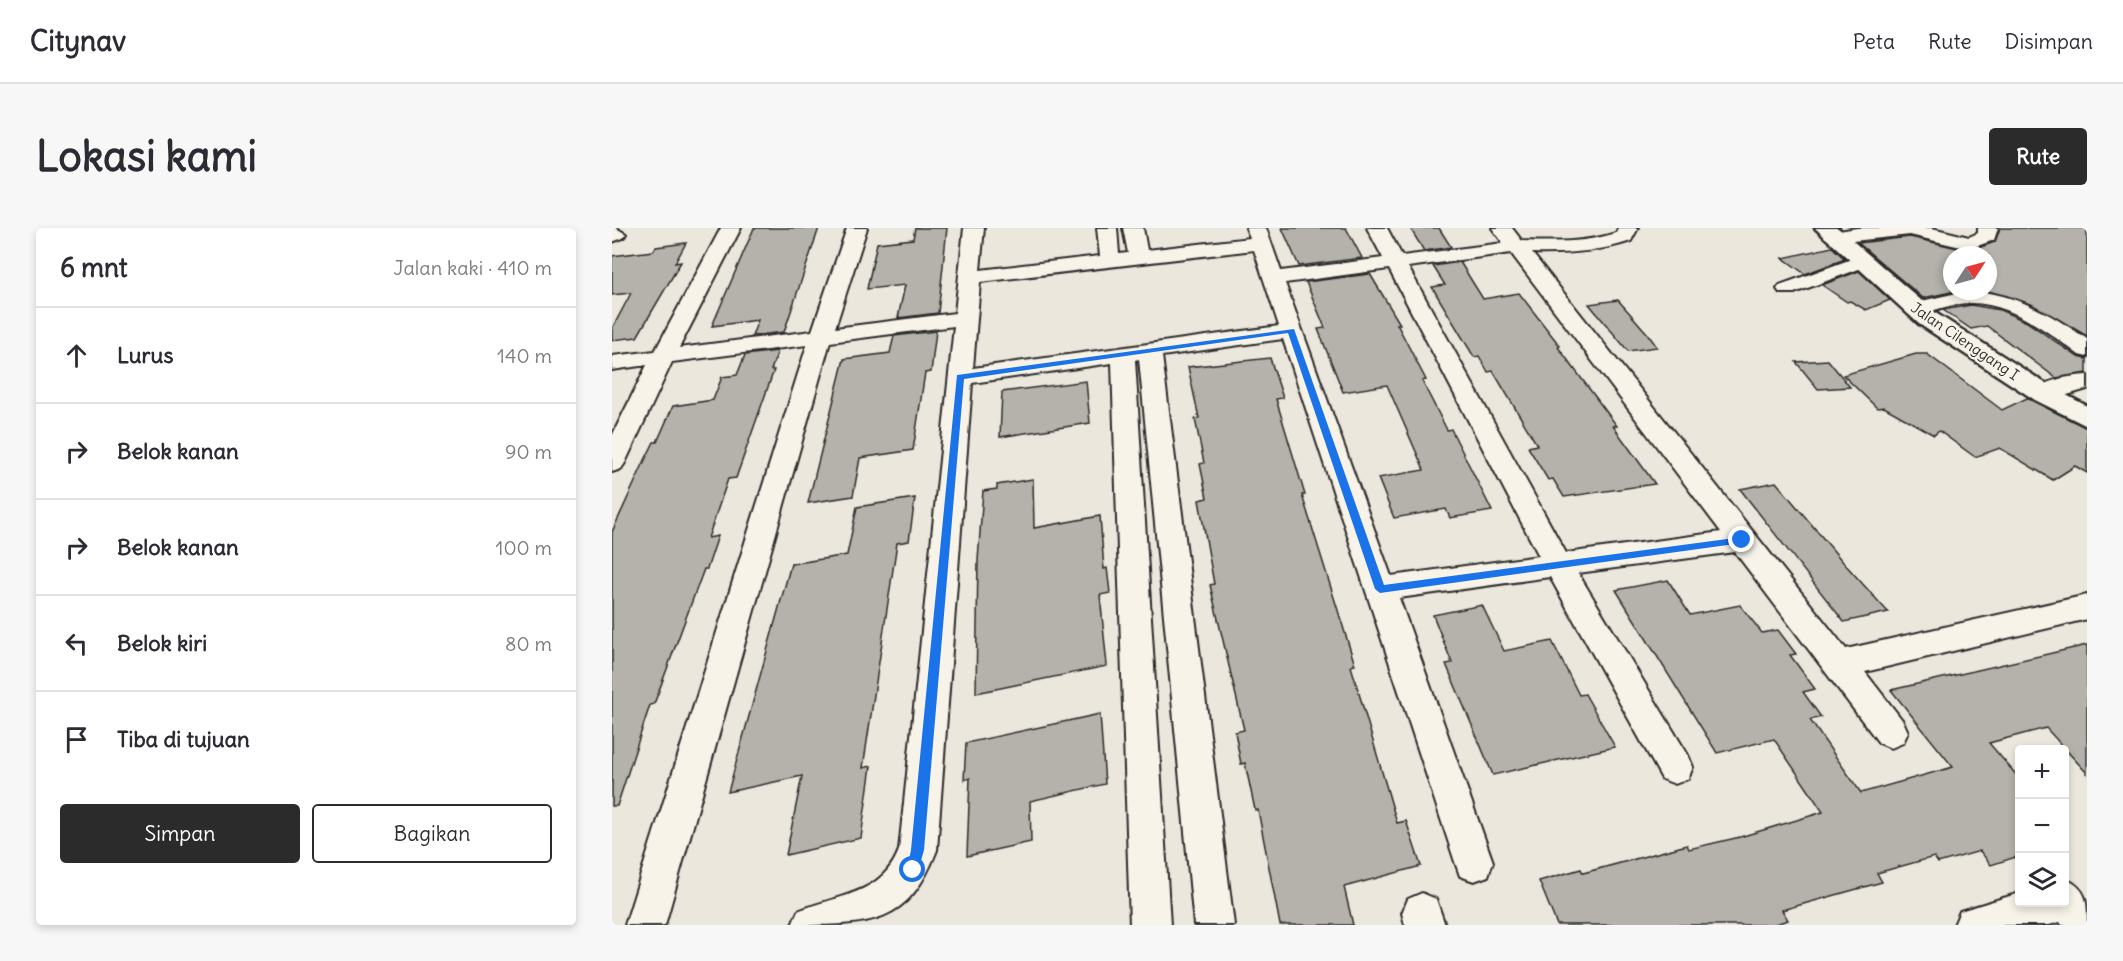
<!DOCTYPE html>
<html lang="id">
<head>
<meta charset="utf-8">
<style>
	body { margin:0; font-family:Delius,sans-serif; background:#f7f7f7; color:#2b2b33 }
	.controls { position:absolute; right:18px; bottom:18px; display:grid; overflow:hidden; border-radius:6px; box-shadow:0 3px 9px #0003 }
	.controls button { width:54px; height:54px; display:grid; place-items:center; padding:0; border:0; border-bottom:2px solid #e1e1e2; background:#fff; color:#2b2b33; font:30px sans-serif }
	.compass { position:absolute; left:1331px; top:18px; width:54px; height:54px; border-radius:50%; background:#fff; box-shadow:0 3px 9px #0003; rotate:54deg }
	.stop { position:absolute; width:18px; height:18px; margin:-14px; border:4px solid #1a73e8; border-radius:50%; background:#fff }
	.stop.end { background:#1a73e8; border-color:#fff; box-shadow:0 2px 6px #0008 }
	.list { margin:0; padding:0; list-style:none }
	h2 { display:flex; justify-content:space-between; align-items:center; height:78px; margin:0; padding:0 24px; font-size:26px }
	h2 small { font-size:20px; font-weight:400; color:#7c7c81 }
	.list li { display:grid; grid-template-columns:39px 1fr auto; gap:18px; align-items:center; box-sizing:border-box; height:96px; padding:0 24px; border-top:2px solid #e1e1e2 }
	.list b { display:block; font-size:22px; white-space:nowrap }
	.list em { font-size:20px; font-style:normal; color:#7c7c81 }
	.actions { display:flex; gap:12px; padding:18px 24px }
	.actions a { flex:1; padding:14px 0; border:2px solid #2b2b2b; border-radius:6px; text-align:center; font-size:21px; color:#2b2b2b }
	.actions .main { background:#2b2b2b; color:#fff }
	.icon { flex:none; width:33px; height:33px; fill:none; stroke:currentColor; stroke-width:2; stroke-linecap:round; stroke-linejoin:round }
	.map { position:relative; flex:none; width:1475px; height:697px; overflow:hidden; border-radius:6px }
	header { display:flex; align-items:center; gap:36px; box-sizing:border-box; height:84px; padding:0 30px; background:#fff; border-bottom:2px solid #e1e1e2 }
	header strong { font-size:28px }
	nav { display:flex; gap:33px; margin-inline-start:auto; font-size:21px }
	.intro { display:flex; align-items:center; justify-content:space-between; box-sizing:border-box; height:144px; padding:0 36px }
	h1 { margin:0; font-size:42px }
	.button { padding:15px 27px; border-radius:6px; background:#2b2b2b; color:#fff; font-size:21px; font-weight:700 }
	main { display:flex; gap:36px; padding:0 36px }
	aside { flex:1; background:#fff; border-radius:6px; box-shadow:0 3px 9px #0003 }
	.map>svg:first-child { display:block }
	.building { fill:#b5b2ab; stroke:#2b2b2b; stroke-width:1.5 }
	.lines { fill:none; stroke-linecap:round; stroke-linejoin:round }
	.minor-casing { stroke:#2b2b2b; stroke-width:4 }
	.tertiary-casing { stroke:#2b2b2b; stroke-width:5 }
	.minor { fill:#f7f3e8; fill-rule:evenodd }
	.tertiary { fill:#f7f3e8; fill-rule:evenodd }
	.route { fill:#1a73e8 }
	.labels { text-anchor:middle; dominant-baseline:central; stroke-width:4.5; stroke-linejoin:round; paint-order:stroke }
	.far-street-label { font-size:15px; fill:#2b2b2b; stroke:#f7f3e8 }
</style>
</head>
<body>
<header>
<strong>Citynav</strong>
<nav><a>Peta</a><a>Rute</a><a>Disimpan</a></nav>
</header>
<div class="intro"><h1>Lokasi kami</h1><a class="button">Rute</a></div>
<main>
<aside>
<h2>6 mnt<small>Jalan kaki · 410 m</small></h2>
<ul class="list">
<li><svg class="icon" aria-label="ahead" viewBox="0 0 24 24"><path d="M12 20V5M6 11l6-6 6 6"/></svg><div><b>Lurus</b></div><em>140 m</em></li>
<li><svg class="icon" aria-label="right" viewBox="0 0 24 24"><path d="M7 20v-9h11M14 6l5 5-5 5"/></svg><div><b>Belok kanan</b></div><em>90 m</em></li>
<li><svg class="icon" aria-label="right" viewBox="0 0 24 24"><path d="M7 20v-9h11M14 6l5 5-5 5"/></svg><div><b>Belok kanan</b></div><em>100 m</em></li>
<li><svg class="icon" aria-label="left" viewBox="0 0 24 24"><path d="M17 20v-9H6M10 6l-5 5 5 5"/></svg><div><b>Belok kiri</b></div><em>80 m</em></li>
<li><svg class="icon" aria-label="arrive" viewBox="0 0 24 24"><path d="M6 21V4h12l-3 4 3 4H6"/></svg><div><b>Tiba di tujuan</b></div></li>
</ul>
<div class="actions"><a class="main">Simpan</a><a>Bagikan</a></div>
</aside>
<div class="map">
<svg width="1475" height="697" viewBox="0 0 1475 697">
	<rect width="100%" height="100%" fill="#ebe7dd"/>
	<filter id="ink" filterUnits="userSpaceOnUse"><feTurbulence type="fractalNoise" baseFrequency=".0167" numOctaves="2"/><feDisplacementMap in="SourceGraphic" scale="12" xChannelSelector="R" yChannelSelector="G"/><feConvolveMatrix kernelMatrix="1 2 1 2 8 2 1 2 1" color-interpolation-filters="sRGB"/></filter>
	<g filter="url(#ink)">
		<g class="building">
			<polygon points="142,0 207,0 172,104 140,108 146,92 100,98"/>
			<polygon points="303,0 335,0 326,85 286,90 293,57 255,61 265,15 301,11"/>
			<polygon points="670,0 734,0 750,30 687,38"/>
			<polygon points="798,0 827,0 839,19 812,23"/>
			<polygon points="1388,0 1475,0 1475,108 1419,76 1376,63 1376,27 1340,27 1340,63 1344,63 1311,70 1246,15 1298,9 1358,23 1383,14"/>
			<polygon points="74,15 63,35 69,34 25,109 0,112 0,101 19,65 0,67 0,28 41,23 44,19"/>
			<polygon points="1220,19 1233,31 1193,46 1171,30"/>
			<polygon points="848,34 871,71 907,65 948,118 946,119 1005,198 1001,198 1043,256 952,269 941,251 936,252 916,219 925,217 881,143 876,144 867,128 862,129 820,59 833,57 821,38"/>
			<polygon points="1247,43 1278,72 1254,82 1238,73 1235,74 1210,57"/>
			<polygon points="758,46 788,96 785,96 814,152 810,153 835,202 839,201 880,283 838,290 834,281 782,290 766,250 812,242 775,157 731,164 706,101 713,100 694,54"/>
			<polygon points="1006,72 1035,105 1045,119 1016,123 977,76"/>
			<polygon points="1359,77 1388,82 1415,94 1466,129 1475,131 1475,145 1444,150 1375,98 1359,101 1331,82"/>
			<polygon points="324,103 319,144 313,145 301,222 248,230 241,268 196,275 232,131 278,125 282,108"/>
			<polygon points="166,123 159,142 162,142 124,250 116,251 96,310 106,308 95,341 92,341 42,476 38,477 5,578 0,578 0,304 33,232 42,214 45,214 61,178 101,172 110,149 125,147 133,127"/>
			<polygon points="1304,126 1315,126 1390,182 1415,170 1475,200 1475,245 1463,238 1441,252 1388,220 1363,229 1327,203 1322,207 1272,179 1265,180 1231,147"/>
			<polygon points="658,130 671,170 664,171 693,267 690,267 743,437 739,438 785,595 794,593 809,638 732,659 741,697 668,697 646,582 643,582 633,535 629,536 623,504 632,502 598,357 602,356 587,272 595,270 588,236 592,235 583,191 587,190 576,139"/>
			<polygon points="1216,132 1238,159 1206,161 1184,134"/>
			<polygon points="474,153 478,195 388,209 390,164"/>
			<polygon points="421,251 422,300 488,288 492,341 495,340 498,365 488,367 495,438 364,465 366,332 371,263 385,261 385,257"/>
			<polygon points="1164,254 1231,334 1276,384 1232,394 1128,261"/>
			<polygon points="303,270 297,313 285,315 251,540 259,538 249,610 174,627 190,548 116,564 179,336 235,327 245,279"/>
			<polygon points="1056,352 1078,387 1128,377 1150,405 1166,402 1184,426 1178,427 1203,461 1191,464 1209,489 1198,492 1249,565 1341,539 1279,462 1475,417 1475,545 1434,500 1377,515 1407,550 1407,628 1379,637 1368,623 1326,635 1322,629 1265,645 1270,654 1170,682 1176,692 1160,697 945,697 927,653 969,641 971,645 1075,617 1077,621 1128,609 1211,584 1162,511 1105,525 1004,362"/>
			<polygon points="870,377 892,423 940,413 967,467 973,466 1003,519 881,547 834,436 840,435 821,387"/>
			<polygon points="488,486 493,556 418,573 419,614 355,628 358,550 352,552 354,515"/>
		</g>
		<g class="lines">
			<defs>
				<g id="minor">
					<polygon points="4,0 14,6 11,10 0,14 0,1"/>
					<path d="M109,0h20l-62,120 133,-17 35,-103h20l-32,100 120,-15 9,-85h20l-4,42 120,-14 -3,-28h20l2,26 9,-1 -5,-25h20l4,22 103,-12 -4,-10h20l15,43 102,-13 -16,-30h20l15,28 101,-13 -11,-15h20l10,13c32,1 64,2 94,-8l2,-5h20l-7,13c-33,11 -65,13 -99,12l314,396 241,-54v24l-222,53 38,49 5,11 -5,11 -12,5 -12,-5 -144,-191 -157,21 110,182 5,12 -5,12 -13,5 -13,-5 -112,-202 -151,21 94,264 -5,14 -14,5 -14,-5 -5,-14 -172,-523 -121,17 72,569h-40l-55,-566 -4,1 35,565h-40l-18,-562 -140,20 -35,467c-29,75 -65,75 -145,75l6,-14c38,-16 84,-15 101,-61l55,-524 -124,16 -165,583h-40l182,-580 -135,17 -47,101 -4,6 -9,3v-36l35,-71 -35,5v-14l43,-5zM642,22l25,76 -306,42 7,-86zM899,25l210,279 -155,21 -158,-286zM777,41l150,287 -148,20 -106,-293z"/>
					<polygon points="1245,0 1320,0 1357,9 1366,5 1366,0 1386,0 1382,12 1357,21 1298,7 1222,15 1212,9 1215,5"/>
					<polygon points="1248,28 1255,30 1258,34 1255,38 1182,65 1168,65 1165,61 1168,57"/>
					<path d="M1354,63c45,0 85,23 121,48v18l-8,-2c-31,-23 -68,-52 -108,-52 -19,0 -37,8 -55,12l-8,-1 -3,-5 3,-5z"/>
					<path d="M1475,147v14l-43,13 -9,-3 -3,-5c9,-14 39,-18 55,-19z"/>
					<path d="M1456,652c19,10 19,21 19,45h-25l-2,-3 -11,3h-95l6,-14 60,-18v9h44v-21z"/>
					<polygon points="810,665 824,671 833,697 793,697 790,685 796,671"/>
				</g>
				<polygon id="tertiary" points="1203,0 1226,0 1325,86 1441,160 1475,178 1475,198 1423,172 1307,96"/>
			</defs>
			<use href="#minor" class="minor-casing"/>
			<use href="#tertiary" class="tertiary-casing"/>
			<use href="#minor" class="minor"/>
			<use href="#tertiary" class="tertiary"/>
		</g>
	</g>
	<polygon class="route" points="682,101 772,357 1130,309 1135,312 1130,315 768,365 763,361 676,105 352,151 312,622 305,647 296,647 295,642 299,622 345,147"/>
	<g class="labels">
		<g class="far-street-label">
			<text transform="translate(1353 113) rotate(34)">Jalan Cilenggang I</text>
		</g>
	</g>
</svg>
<div class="controls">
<button>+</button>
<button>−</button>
<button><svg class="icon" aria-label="layers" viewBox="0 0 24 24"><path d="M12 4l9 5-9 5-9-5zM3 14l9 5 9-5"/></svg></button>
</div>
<svg class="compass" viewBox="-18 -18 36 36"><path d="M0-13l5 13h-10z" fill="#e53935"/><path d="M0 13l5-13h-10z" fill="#7c7c81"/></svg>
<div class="stop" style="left:301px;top:642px"></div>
<div class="stop end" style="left:1130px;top:312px"></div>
</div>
</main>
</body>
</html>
